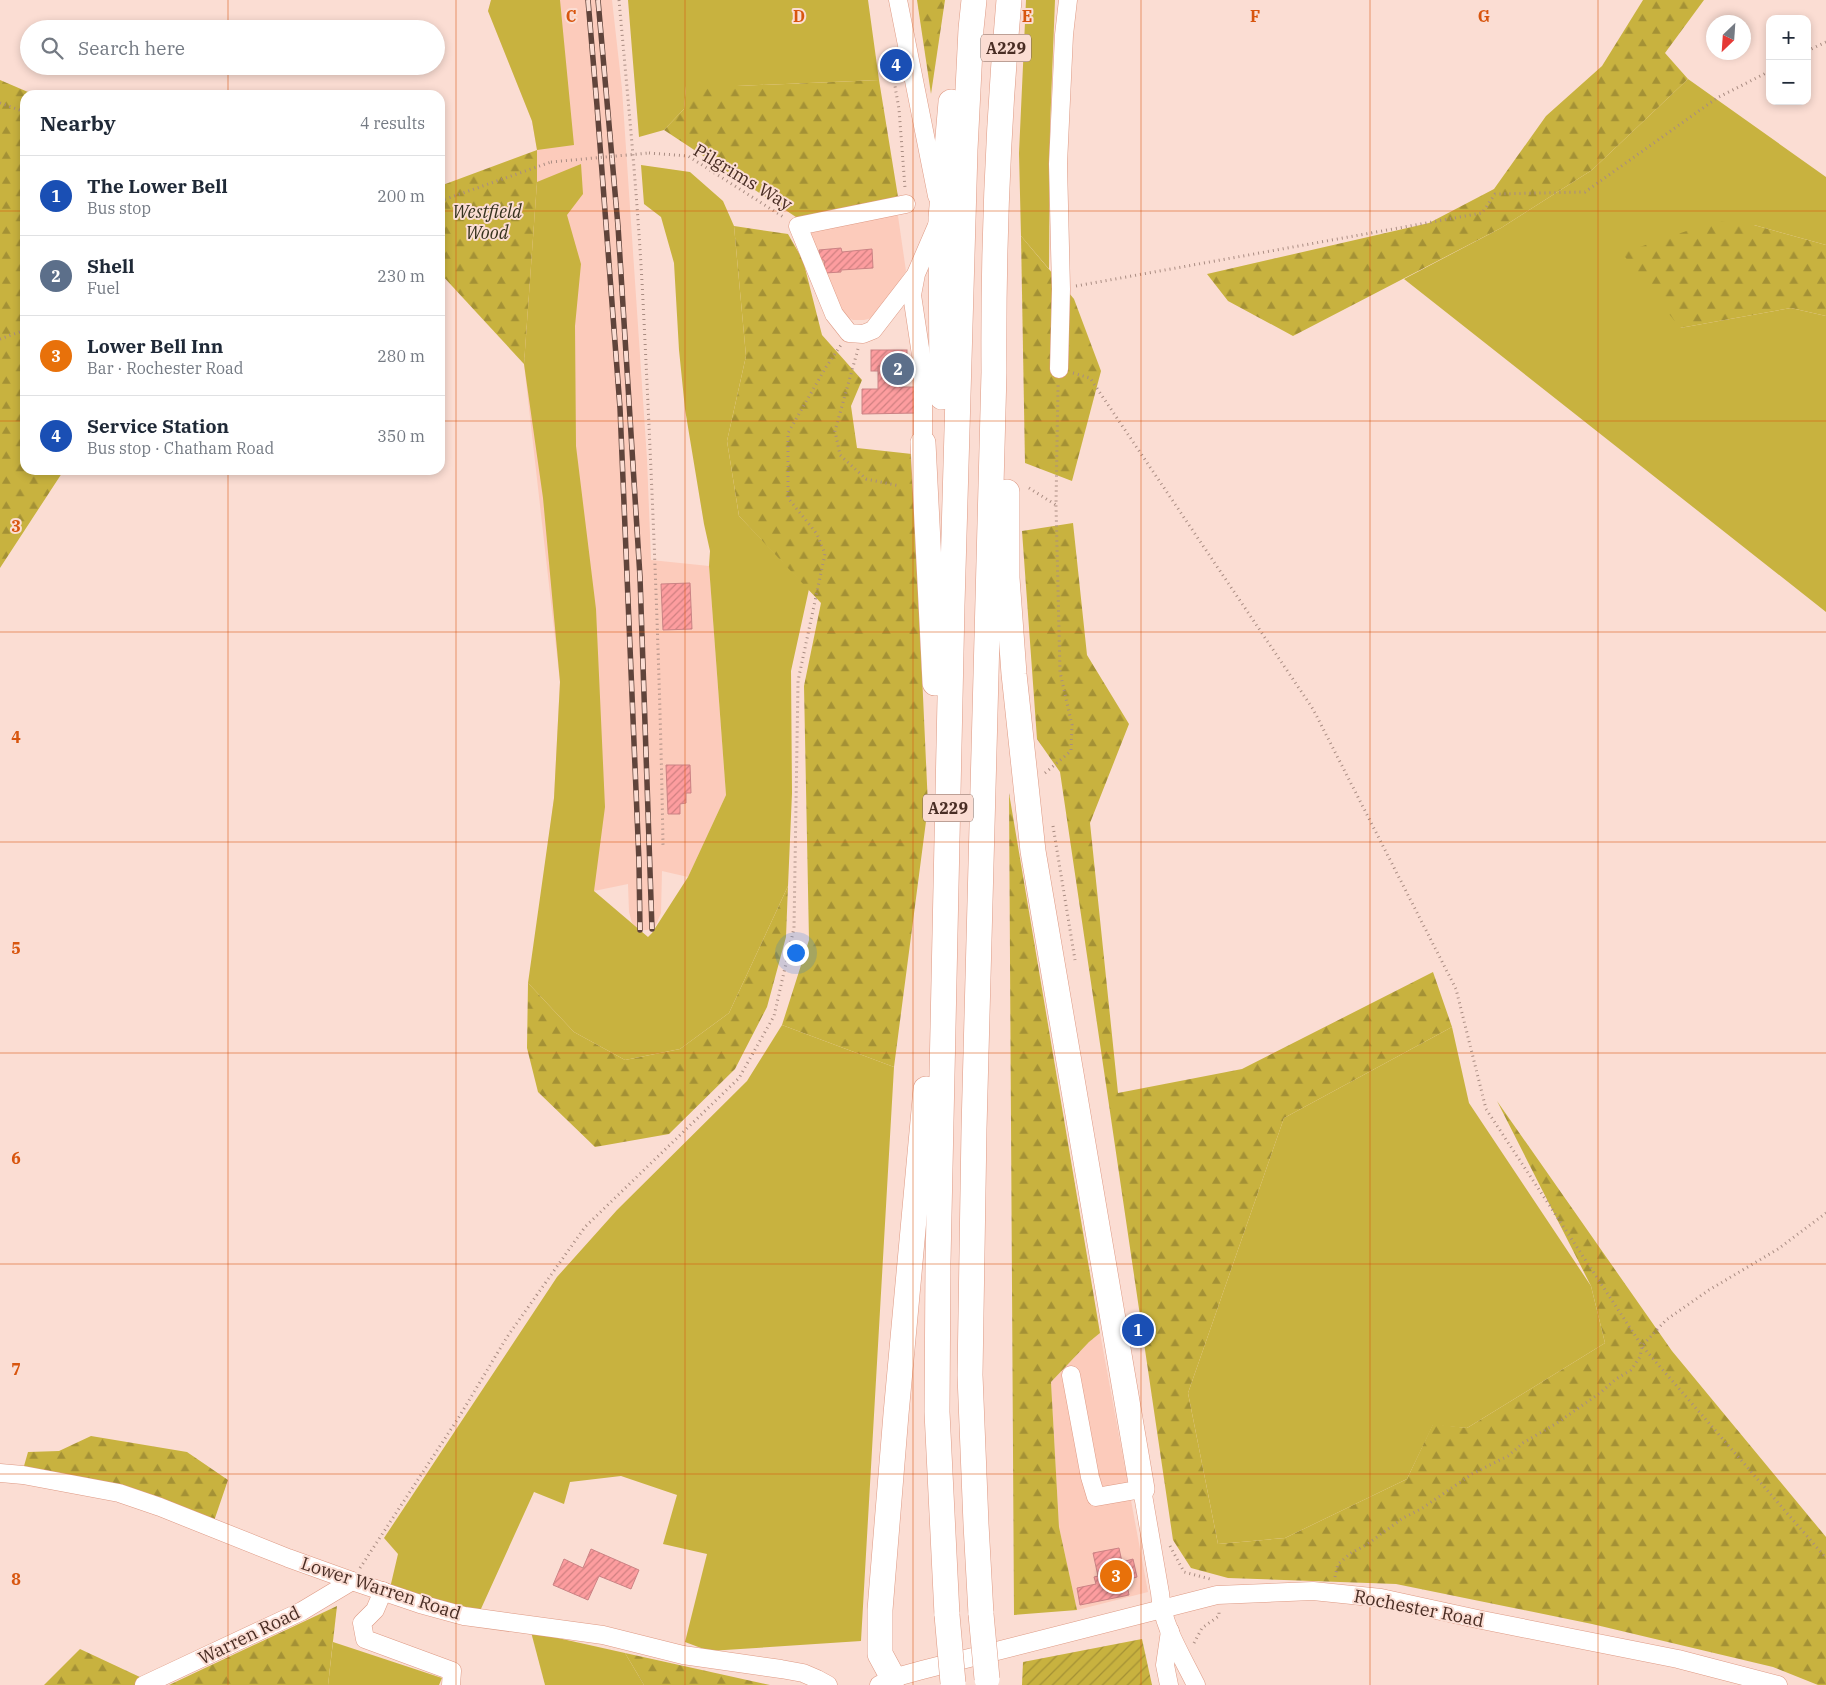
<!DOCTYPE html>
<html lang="en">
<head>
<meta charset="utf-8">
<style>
	body { margin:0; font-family:"IBM Plex Serif",serif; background:#f6f6f7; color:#1f2937 }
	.controls { position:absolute; right:15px; top:15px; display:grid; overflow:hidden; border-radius:10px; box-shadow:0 2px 8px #0003 }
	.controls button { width:45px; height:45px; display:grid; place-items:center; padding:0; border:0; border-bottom:1px solid #e0e1e3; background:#fff; color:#1f2937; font:25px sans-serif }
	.compass { position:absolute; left:1706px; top:15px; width:45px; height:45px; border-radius:50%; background:#fff; box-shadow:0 2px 8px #0003; rotate:205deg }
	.you { position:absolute; left:795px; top:952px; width:18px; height:18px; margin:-12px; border:4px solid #fff; border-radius:50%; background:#1a73e8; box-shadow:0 0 0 8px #1a73e833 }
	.badge { display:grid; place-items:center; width:32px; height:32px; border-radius:50%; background:#0b8043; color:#fff; font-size:16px; font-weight:700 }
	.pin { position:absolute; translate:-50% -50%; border:2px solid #fff; box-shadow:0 1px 5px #0006 }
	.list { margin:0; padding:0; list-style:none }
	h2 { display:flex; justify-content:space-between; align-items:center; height:65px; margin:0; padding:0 20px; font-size:21px }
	h2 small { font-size:16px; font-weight:400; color:#747a83 }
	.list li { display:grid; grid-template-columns:32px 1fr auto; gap:15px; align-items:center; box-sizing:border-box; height:80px; padding:0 20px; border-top:1px solid #e0e1e3 }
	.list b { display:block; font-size:19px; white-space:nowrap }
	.list p { margin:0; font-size:16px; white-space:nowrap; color:#747a83 }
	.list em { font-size:16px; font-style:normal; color:#747a83 }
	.icon { flex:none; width:28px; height:28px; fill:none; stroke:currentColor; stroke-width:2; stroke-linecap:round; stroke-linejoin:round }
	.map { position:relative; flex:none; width:1826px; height:1685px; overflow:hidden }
	.search { position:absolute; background:#fff; box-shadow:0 2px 8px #0003; left:20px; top:20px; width:425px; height:55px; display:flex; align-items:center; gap:12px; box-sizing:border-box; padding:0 18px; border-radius:28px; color:#747a83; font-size:19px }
	.panel { position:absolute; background:#fff; box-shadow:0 2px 8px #0003; left:20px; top:90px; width:425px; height:385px; border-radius:15px }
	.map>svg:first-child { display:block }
	.built { fill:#fccbbb }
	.grass { fill:#c8b23f }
	.forest { fill:url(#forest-firs) }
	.garden { fill:url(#garden-furrows) }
	.building { fill:url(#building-hatch); stroke:#cb8284 }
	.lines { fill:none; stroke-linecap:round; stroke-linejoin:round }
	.minor-casing { stroke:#de9983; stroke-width:19 }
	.highway-casing { stroke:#de9983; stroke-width:26 }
	.path { stroke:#a98c82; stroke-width:3; stroke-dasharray:1 4; stroke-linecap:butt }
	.minor { stroke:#fff; stroke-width:18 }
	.highway { stroke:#fff; stroke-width:25 }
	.rail-casing { stroke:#60443b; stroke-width:5.5 }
	.rail { stroke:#fbddd3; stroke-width:4; stroke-dasharray:11; stroke-linecap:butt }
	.highway-bridge-casing { stroke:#de9983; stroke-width:26; stroke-linecap:butt }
	.path-bridge { stroke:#a98c82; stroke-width:3; stroke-dasharray:1 4; stroke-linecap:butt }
	.highway-bridge { stroke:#fff; stroke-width:25 }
	.grid { fill:none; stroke:#d8550e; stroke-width:1; stroke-opacity:0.55 }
	.labels { text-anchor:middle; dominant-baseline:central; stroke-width:4; stroke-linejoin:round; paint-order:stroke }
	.shield { fill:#fbddd3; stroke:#7e6258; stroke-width:1 }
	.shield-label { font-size:16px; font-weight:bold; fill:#492d24 }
	.street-label { font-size:18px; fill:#492d24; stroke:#fbddd3 }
	.park-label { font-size:18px; font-style:italic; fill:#36321d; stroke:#fbddd3 }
	.grid-label { font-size:16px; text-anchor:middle; font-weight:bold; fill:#d8550e; stroke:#fbddd3; stroke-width:4; stroke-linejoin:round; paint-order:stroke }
</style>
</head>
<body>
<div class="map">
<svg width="1826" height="1685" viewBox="0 0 1826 1685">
	<defs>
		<pattern id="forest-firs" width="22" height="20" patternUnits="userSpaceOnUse" patternTransform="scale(1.25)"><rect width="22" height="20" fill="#c8b23f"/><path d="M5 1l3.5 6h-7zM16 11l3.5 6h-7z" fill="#a49135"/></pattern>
		<pattern id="garden-furrows" width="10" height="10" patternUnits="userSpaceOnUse" patternTransform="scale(1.25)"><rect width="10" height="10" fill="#c8b23f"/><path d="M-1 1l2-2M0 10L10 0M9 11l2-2" fill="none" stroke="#a49135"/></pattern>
		<pattern id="building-hatch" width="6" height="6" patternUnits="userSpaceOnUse" patternTransform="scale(1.25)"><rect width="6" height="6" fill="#fd9d9f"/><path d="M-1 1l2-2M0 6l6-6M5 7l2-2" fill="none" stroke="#cf8081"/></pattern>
	</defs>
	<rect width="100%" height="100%" fill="#fbddd3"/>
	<g class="built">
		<polygon points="491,0 612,0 622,89 647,459 651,560 709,566 726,795 688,877 662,871 661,913 655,927 647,930 640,930 632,923 629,912 628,884 594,891 543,882 554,798 560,682 524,364 537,182 537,150 532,121 488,11"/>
		<polygon points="895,215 898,216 906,271 876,317 864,320 853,320 844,315 835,305 806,227"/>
		<polygon points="1100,1333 1148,1592 1077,1610 1059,1527 1051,1382 1089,1342"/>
	</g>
	<g class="grass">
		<polygon points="491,0 560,0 574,145 537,150 532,121 488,11"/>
		<polygon points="628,0 868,0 879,80 737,86 686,86 684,109 664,130 639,137"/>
		<polygon points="1026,0 1055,0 1050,128 1049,269 1021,236 1019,153"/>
		<polygon points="1688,79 1826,177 1826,245 1754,225 1680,328 1791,308 1826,316 1826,612 1404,279 1501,228 1592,170"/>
		<polygon points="581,164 583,194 567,215 581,264 575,326 576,446 596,609 605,807 594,891 648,937 652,933 688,877 726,795 709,566 710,551 704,524 685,409 679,350 674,263 661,217 644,204 641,165 690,172 723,201 734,226 746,356 727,441 739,516 809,589 791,671 792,793 788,886 729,1013 680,1049 625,1060 574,1032 528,983 554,798 560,682 543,498 524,364 537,182"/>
		<polygon points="782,1025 894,1067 861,1641 709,1651 685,1642 707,1554 663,1544 677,1495 621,1476 570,1482 564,1504 534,1492 480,1611 390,1588 398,1554 384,1538 557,1277 617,1210 747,1081"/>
		<polygon points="1452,1027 1469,1103 1591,1286 1605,1343 1467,1428 1433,1425 1407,1479 1285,1538 1218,1544 1188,1393 1284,1118"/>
		<polygon points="531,1632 625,1653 644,1685 545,1685"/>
		<polygon points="333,1642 442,1678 439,1685 328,1685"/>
	</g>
	<g class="forest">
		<polygon points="917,0 945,0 931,94"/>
		<polygon points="1643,0 1704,0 1665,53 1688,79 1592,170 1501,228 1293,336 1228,301 1207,274 1429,223 1494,189 1546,116 1602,66"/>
		<polygon points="0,80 35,95 25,95 25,470 64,470 0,568"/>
		<polygon points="879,80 899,203 802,221 664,130 684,109 686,86 737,86"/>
		<polygon points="537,150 537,182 524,364 440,273 440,186"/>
		<polygon points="1716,221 1754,225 1826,245 1826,316 1791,308 1680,328 1622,253"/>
		<polygon points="734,226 788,234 803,260 822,335 862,380 851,406 857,448 912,454 928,806 894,1067 782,1025 809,940 804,686 821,603 739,516 727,441 746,356"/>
		<polygon points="1021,236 1074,299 1101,371 1072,481 1025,463"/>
		<polygon points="1073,523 1087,655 1129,724 1090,823 1118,1093 1242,1069 1433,972 1452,1027 1284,1118 1188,1393 1218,1544 1285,1538 1407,1479 1433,1424 1467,1428 1605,1343 1591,1286 1497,1101 1672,1351 1826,1537 1826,1685 1818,1685 1773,1667 1592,1624 1396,1584 1228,1578 1191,1568 1173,1540 1060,772 1037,739 1022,531"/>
		<polygon points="1009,793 1100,1333 1089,1342 1051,1382 1059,1527 1077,1610 1014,1615"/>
		<polygon points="788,886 786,937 767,1007 735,1069 669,1134 595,1147 538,1092 527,1048 528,983 574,1032 625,1060 680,1049 729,1013"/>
		<polygon points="91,1436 187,1452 228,1480 214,1521 24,1466 28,1452 59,1451"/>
		<polygon points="337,1606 328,1685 169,1685"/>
		<polygon points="80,1649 157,1685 44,1685"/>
		<polygon points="625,1653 770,1685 644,1685"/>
	</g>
	<polygon class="garden" points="1142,1639 1152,1685 1022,1685 1023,1662"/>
	<g class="building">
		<polygon points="841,248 842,252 872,249 873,268 841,270 841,272 825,273 824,260 820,260 819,250"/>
		<rect x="871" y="350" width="36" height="21"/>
		<polygon points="899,365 899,387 917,387 918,413 862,414 862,389 878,389 878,366"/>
		<polygon points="690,583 692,629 663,630 661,584"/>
		<polygon points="666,765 690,765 691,793 686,793 686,803 680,804 680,814 668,814"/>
		<polygon points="1119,1548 1122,1562 1133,1559 1137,1577 1126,1580 1129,1595 1080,1605 1077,1588 1096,1584 1094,1577 1098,1576 1093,1553"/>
		<polygon points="591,1549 639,1570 631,1589 599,1576 588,1600 553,1585 564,1559 583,1568"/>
	</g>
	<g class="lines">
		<defs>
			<g id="minor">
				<polyline points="898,0 937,196"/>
				<polyline points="906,204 798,226 834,314 849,333 863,334 873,330 914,277"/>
				<polyline points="1059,369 1061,289 1058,164 1064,35 1068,0"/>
				<polyline points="923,443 923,368 912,295 916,274 938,223"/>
				<path d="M1071,1375l19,102 6,20 46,-8 18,104c2,33 22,63 36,92"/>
				<polyline points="0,1473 23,1475 119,1493 160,1507 288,1558 352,1581 420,1604 464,1616 603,1635 683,1655 781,1669 803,1673 817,1679 828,1685"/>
				<polyline points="383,1591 375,1610 362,1623 365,1639 452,1671 451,1685"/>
				<polyline points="144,1685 302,1611 352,1581"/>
				<polyline points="879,1685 893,1678 922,1670 1217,1595 1313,1591 1381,1598 1482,1620 1678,1659 1778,1685"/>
				<polyline points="1169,1685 1165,1665 1170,1631"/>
			</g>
			<g id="highway">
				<polyline points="942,397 941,218 951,102"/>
				<polyline points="923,443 935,683"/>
				<polyline points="1007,492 1007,578 1014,674 1033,851 1142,1489"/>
				<path d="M981,1614l-5,-90 -6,-149 4,-246 20,-757c-1,-125 4,-248 15,-372"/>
				<polyline points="947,1615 937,1412 938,1262 952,605 965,150 971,29 974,0"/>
				<polyline points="893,1678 880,1654 880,1610 896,1414 926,1089"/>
			</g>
		</defs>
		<use href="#minor" class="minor-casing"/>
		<use href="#highway" class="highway-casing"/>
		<g class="path">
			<path d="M619,0c9,100 19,200 24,301 9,181 17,362 20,544"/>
			<polyline points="1807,51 1826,42"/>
			<polyline points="889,52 899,109 905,188"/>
			<polyline points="0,103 25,112"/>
			<polyline points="649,153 688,156 785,218"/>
			<polyline points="440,201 551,162"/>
			<polyline points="1076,286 1482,213 1495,194 1585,192 1717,98 1770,71"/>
			<polyline points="0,339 25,330"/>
			<polyline points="858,349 835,431 840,455 866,479 900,486"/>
			<polyline points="1073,373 1090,378 1313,709 1456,989 1486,1109 1642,1346 1826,1558"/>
			<polyline points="1029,488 1056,505"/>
			<polyline points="1045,773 1071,751 1072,725 1060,672 1056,505 1058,385"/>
			<polyline points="1053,826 1075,960"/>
			<polyline points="1170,1546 1184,1572 1210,1579"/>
			<polyline points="360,1568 459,1417 507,1337 585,1227 739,1078 774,1016 794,928 798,681 825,554 817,534 788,498 788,433 826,367 841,345"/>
			<polyline points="1335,1577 1338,1564 1351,1553 1366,1545 1403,1518 1421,1509 1472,1474 1508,1456 1523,1443 1557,1423 1600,1393 1616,1379 1631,1370 1640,1357 1642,1346 1666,1320 1709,1290 1778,1249 1826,1213"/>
			<polyline points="1194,1643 1202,1628 1219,1616 1219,1610"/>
		</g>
		<use href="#minor" class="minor"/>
		<use href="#highway" class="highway"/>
		<defs>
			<g id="rail">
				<polyline points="588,0 597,106 620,408 639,862 640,930"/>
				<polyline points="598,0 618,226 640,577 652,929"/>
			</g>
		</defs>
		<use href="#rail" class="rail-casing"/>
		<use href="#rail" class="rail"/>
		<defs>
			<g id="highway-bridge">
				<polyline points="981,1614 987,1679"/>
				<polyline points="947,1615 953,1683"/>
			</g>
		</defs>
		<use href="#highway-bridge" class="highway-bridge-casing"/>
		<polyline class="path-bridge" points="551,162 649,153"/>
		<use href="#highway-bridge" class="highway-bridge"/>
	</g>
	<path class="grid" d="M228,0v29M456,0v1685M685,0v1685M913,0v1685M1141,0v1685M1370,0v1685M1598,0v1685M228,66v29M0,211h25M440,211h1386M0,421h25M440,421h1386M228,470v1215M0,632h1826M0,842h1826M0,1053h1826M0,1264h1826M0,1474h1826"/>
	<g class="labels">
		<g class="shield">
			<rect x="981" y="34.5" width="50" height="27" rx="4"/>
			<rect x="923" y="794.5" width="50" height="27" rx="4"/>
		</g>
		<g class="shield-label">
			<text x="1006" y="48">A229</text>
			<text x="948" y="808">A229</text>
		</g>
		<g class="street-label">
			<text transform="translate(743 177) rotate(31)">Pilgrims Way</text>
			<text transform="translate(381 1588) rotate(18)">Lower Warren Road</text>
			<text transform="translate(1419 1608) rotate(11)">Rochester Road</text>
			<text transform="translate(249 1635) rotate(-26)">Warren Road</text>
		</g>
		<g class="park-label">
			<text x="487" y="211">Westfield<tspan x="487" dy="21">Wood</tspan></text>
		</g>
	</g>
	<g class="grid-label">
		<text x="571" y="22">C</text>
		<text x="799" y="22">D</text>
		<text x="1027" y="22">E</text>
		<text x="1255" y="22">F</text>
		<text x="1484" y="22">G</text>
		<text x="16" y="532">3</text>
		<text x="16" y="743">4</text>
		<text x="16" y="954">5</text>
		<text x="16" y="1164">6</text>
		<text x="16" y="1375">7</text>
		<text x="16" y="1585">8</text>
	</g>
</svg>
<div class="controls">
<button>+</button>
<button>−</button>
</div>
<svg class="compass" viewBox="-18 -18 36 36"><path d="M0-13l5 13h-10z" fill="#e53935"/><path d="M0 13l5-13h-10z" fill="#747a83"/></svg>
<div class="you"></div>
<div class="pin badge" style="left:1138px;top:1330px;background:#1a4fb4">1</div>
<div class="pin badge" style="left:898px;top:369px;background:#5c6f8a">2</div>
<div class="pin badge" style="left:1116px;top:1576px;background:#e8710a">3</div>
<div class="pin badge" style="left:896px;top:65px;background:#1a4fb4">4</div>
<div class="search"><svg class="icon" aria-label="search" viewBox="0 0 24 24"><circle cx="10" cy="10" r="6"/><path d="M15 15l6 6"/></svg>Search here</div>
<section class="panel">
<h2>Nearby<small>4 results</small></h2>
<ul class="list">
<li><span class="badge" style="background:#1a4fb4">1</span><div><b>The Lower Bell</b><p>Bus stop</p></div><em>200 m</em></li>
<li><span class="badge" style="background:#5c6f8a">2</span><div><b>Shell</b><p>Fuel</p></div><em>230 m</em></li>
<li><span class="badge" style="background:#e8710a">3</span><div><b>Lower Bell Inn</b><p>Bar · Rochester Road</p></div><em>280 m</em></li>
<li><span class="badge" style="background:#1a4fb4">4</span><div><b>Service Station</b><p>Bus stop · Chatham Road</p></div><em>350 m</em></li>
</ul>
</section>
</div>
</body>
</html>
